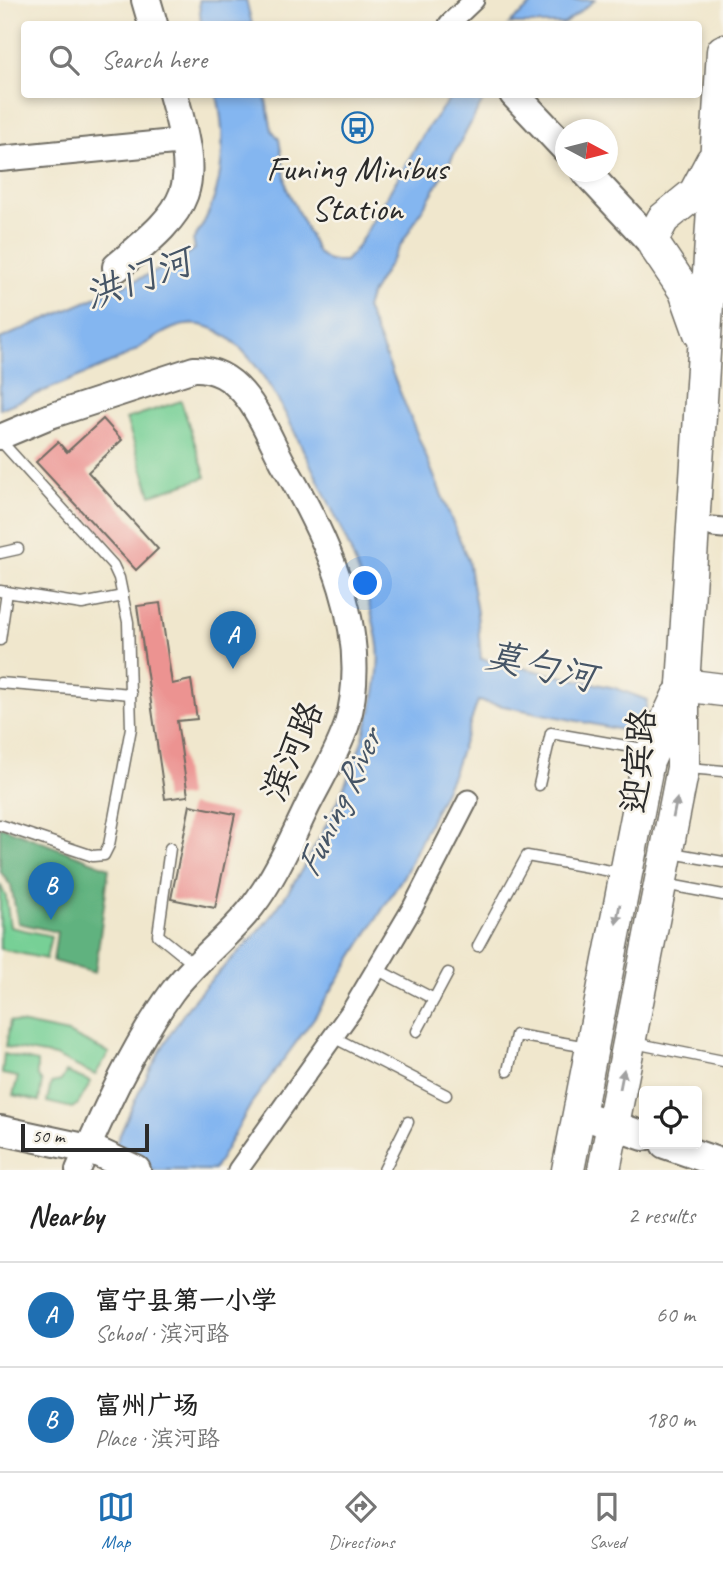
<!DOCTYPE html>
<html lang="en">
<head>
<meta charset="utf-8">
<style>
	body { margin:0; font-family:Caveat,"LXGW WenKai TC",sans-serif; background:#f2f2f2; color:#222 }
	.controls { position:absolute; right:21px; bottom:21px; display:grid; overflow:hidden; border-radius:7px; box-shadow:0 4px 10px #0003 }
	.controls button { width:63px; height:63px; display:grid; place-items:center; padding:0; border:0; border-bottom:2px solid #e0e0e0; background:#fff; color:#222; font:35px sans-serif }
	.compass { position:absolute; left:555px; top:119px; width:63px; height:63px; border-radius:50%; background:#fff; box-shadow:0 4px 10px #0003; rotate:97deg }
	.scale { position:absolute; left:21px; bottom:18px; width:128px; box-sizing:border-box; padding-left:7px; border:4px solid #2b2b2b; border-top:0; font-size:19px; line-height:24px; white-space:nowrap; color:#2b2b2b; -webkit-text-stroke:5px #f7f3e8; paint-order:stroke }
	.you { position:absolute; left:366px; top:584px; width:24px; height:24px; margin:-18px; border:5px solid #fff; border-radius:50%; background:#1a73e8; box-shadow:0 0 0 10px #1a73e833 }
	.badge { display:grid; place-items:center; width:46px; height:46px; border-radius:50%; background:#1f6fb2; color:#fff; font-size:23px; font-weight:700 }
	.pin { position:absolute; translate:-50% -58px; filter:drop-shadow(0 2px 4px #0008) }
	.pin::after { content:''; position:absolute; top:37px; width:24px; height:21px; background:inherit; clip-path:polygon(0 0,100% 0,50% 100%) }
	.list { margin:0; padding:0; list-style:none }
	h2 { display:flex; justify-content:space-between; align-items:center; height:91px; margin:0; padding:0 28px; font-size:30px }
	h2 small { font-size:23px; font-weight:400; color:#767676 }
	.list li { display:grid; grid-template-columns:46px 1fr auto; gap:21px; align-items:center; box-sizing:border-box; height:105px; padding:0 28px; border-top:2px solid #e0e0e0 }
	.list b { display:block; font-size:26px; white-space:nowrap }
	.list p { margin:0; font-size:23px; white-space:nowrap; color:#767676 }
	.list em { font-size:23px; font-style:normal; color:#767676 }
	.icon { flex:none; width:38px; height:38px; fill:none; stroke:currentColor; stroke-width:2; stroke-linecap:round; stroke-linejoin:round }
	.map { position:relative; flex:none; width:723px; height:1170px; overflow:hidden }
	.search { position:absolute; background:#fff; box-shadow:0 4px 10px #0003; left:21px; right:21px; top:21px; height:77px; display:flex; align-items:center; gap:18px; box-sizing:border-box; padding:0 24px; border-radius:7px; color:#767676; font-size:26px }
	.sheet { height:301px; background:#fff }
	nav { display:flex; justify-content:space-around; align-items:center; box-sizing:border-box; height:98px; border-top:2px solid #e0e0e0; background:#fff; font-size:19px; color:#767676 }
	nav a { display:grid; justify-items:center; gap:4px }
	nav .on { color:#1f6fb2 }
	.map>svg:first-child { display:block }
	.green { fill:#77d096; stroke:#517e60; stroke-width:2 }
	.forest { fill:#61b27f; stroke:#466e55; stroke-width:2 }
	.water { fill:#84b6f0; stroke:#58708e; stroke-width:2 }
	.building { fill:#ec9391 }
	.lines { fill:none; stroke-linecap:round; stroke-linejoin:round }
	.service-casing { stroke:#706d64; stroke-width:13 }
	.minor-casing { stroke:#706d64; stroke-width:23 }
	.tertiary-casing { stroke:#706d64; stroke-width:28 }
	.secondary-casing { stroke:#706d64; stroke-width:32 }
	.primary-casing { stroke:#706d64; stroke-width:35 }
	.service { stroke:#fff; stroke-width:10 }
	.minor { stroke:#fff; stroke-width:19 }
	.tertiary { stroke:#fff; stroke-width:24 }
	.secondary { stroke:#fff; stroke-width:28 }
	.primary { stroke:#fff; stroke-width:32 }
	.oneway { fill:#a0a0a0 }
	.labels { text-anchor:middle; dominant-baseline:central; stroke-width:5; stroke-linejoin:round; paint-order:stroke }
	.poi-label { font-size:35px; fill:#2b2b2b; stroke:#f7f3e8 }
	.street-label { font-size:35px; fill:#2b2b2b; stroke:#f7f3e8 }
	.water-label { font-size:37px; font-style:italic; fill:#465566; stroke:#f7f3e8 }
</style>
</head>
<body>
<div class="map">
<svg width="723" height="1170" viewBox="0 0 723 1170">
	<rect width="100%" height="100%" fill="#f7f3e8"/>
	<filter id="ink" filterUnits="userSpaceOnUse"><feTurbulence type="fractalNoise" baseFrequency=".0143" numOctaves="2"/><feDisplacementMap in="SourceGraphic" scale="14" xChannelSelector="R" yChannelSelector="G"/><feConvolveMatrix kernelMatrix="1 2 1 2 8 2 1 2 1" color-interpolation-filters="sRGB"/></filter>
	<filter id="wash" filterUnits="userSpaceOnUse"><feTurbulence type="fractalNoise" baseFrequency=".00686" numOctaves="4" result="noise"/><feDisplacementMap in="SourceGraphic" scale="28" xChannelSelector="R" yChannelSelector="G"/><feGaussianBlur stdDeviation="1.57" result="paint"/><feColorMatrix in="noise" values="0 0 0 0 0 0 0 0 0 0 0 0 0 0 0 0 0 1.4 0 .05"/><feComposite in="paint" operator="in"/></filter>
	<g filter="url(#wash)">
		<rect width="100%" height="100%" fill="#f0e7cd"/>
		<g class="green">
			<polygon points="181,401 206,477 151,495 126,419"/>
			<polygon points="0,884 6,897 10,927 51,936 46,959 0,949"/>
			<polygon points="10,1021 68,1033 109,1053 95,1075 55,1056 6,1047"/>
			<polygon points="4,1054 37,1062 37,1075 42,1082 39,1101 13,1095 18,1077 2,1074"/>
			<polygon points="66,1072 91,1082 78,1104 72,1108 47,1102 51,1083 61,1081"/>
		</g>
		<polygon class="forest" points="0,826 109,868 95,973 53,961 57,932 18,923 11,886 0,871"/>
		<g class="water">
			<polygon points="199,0 246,0 252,24 201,24"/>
			<polygon points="537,0 595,0 564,24 509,24"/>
			<path d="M217,95h48l7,35 7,9 8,50 31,64 11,8h16l11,-12 70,-119 26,-35h34l-47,87 -69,114 -4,12 102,252 9,53 4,46 134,29 32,12 -5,34 -164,-33 -25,72 -47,99 -92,146 -61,83 -39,69h-109c21,-51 44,-105 75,-151 26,-40 59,-63 88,-99 45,-56 123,-209 109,-281 -13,-74 -50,-139 -82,-206 -19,-40 -64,-127 -121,-105 -18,7 -34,21 -52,30 -40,18 -81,34 -122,51v-70l173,-75 22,-15 -2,-9c30,-42 35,-95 24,-145z"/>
		</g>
		<g id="blocks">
			<g class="building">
				<polygon points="103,419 122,440 88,472 158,549 136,570 36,462 58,442 67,452"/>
				<polygon points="160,603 172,684 191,680 197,719 177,721 188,796 165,799 137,606"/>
				<polygon points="190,805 235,814 215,908 171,899"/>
			</g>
		</g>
	</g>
	<g filter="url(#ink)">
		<use href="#blocks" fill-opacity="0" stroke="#706d64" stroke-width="2"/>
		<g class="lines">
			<defs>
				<g id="service">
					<polyline points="0,440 113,565 119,578 128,622 131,728 109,845 104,855 93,856 0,825"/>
					<polyline points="0,553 18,549"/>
					<polyline points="0,591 82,604 123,596"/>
					<polyline points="0,640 7,592"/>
					<polyline points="0,683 131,694"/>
					<polyline points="689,768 723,771"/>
					<polyline points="539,785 551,733 649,750"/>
					<polyline points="170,848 158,935 195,965"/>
					<polyline points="672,853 723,862"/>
					<polyline points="664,884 723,895"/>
					<polyline points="478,946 527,856 622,873"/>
					<polyline points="376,969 434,999"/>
					<polyline points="417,1031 448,973"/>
					<polyline points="333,1037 446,1095"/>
					<polyline points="634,1043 723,1061"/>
					<polyline points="508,1071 516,1035 588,1047"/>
					<polyline points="384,1170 408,1122"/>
				</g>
				<g id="minor">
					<polyline points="449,24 474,0"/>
					<polyline points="713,527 723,528"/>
					<polyline points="238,1170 352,1010 413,907 468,800"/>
				</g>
				<g id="tertiary">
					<polyline points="0,159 184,141"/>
					<path d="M0,437l50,-21 144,-47c50,-2 69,57 89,94 44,75 90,171 64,261 -9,28 -26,55 -39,81 -17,35 -32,71 -56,102 -24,31 -57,54 -80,85 -39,54 -67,117 -94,178"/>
				</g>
				<g id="secondary">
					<polyline points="146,0 153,24"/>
					<polyline points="514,94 566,149"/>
					<polyline points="586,172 654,245"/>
					<path d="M117,267c75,-63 84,-74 56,-173"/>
					<polyline points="579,1114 644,1136"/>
					<polyline points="0,1130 93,1150 136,1170"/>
					<polyline points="665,1144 723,1164"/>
				</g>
				<g id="primary">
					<polyline points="700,333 685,291 654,245 654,236 663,219 695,193 712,161"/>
					<polyline points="683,685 723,690"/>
					<polyline points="568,1170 648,761 678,696"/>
					<polyline points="604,1170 683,768 683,685 723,51"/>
				</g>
			</defs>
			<use href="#service" class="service-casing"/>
			<use href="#minor" class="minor-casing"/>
			<use href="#tertiary" class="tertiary-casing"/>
			<use href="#secondary" class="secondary-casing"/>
			<use href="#primary" class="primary-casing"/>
			<use href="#service" class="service"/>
			<use href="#minor" class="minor"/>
			<use href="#tertiary" class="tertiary"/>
			<use href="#secondary" class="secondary"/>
			<use href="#primary" class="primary"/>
		</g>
		<defs><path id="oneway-solid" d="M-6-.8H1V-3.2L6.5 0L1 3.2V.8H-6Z" transform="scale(1.75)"/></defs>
		<g class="oneway">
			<use href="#oneway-solid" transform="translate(675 808) rotate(-79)"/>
			<use href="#oneway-solid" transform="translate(618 914) rotate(101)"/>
			<use href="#oneway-solid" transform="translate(622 1079) rotate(-79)"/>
		</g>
	</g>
	<defs>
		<symbol id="bus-ring" viewBox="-11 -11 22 22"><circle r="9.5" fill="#f7f3e8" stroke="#1f6fb2" stroke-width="1.5"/><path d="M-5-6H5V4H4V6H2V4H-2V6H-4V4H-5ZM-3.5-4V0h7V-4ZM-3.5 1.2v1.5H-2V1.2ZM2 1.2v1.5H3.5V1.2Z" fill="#1f6fb2"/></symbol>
	</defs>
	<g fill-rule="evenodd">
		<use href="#bus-ring" x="340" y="110" width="35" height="35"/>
	</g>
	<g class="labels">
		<g class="poi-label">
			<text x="357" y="168">Funing Minibus<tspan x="357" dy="40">Station</tspan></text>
		</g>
		<g class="street-label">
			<text transform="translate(292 751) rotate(-67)">滨河路</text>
			<text transform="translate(638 761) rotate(-85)">迎宾路</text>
		</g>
		<g class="water-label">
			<text transform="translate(138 278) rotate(-20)">洪门河</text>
			<text transform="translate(541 666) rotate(13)">莫勺河</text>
			<text transform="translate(338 803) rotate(-65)">Funing River</text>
		</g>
	</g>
</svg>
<div class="controls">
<button><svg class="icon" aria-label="locate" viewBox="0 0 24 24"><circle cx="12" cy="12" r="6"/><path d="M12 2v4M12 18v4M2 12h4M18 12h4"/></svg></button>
</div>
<svg class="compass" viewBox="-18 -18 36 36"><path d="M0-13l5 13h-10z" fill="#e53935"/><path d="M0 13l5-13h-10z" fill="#767676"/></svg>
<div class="scale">50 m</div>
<div class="you"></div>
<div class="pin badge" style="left:233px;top:669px">A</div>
<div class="pin badge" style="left:51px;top:920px">B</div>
<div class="search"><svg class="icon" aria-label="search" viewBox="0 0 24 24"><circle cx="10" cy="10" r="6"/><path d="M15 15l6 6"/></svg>Search here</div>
</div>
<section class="sheet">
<h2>Nearby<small>2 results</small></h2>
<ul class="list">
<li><span class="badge">A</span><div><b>富宁县第一小学</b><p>School · 滨河路</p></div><em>60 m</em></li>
<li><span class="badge">B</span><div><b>富州广场</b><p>Place · 滨河路</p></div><em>180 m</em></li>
</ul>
</section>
<nav>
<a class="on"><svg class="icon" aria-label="map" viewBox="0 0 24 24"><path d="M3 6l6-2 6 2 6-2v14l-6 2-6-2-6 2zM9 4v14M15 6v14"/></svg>Map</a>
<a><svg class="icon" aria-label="directions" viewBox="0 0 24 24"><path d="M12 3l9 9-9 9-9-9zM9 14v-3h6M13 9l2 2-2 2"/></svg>Directions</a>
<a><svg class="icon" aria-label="saved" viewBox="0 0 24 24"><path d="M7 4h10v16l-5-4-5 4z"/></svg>Saved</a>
</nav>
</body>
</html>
